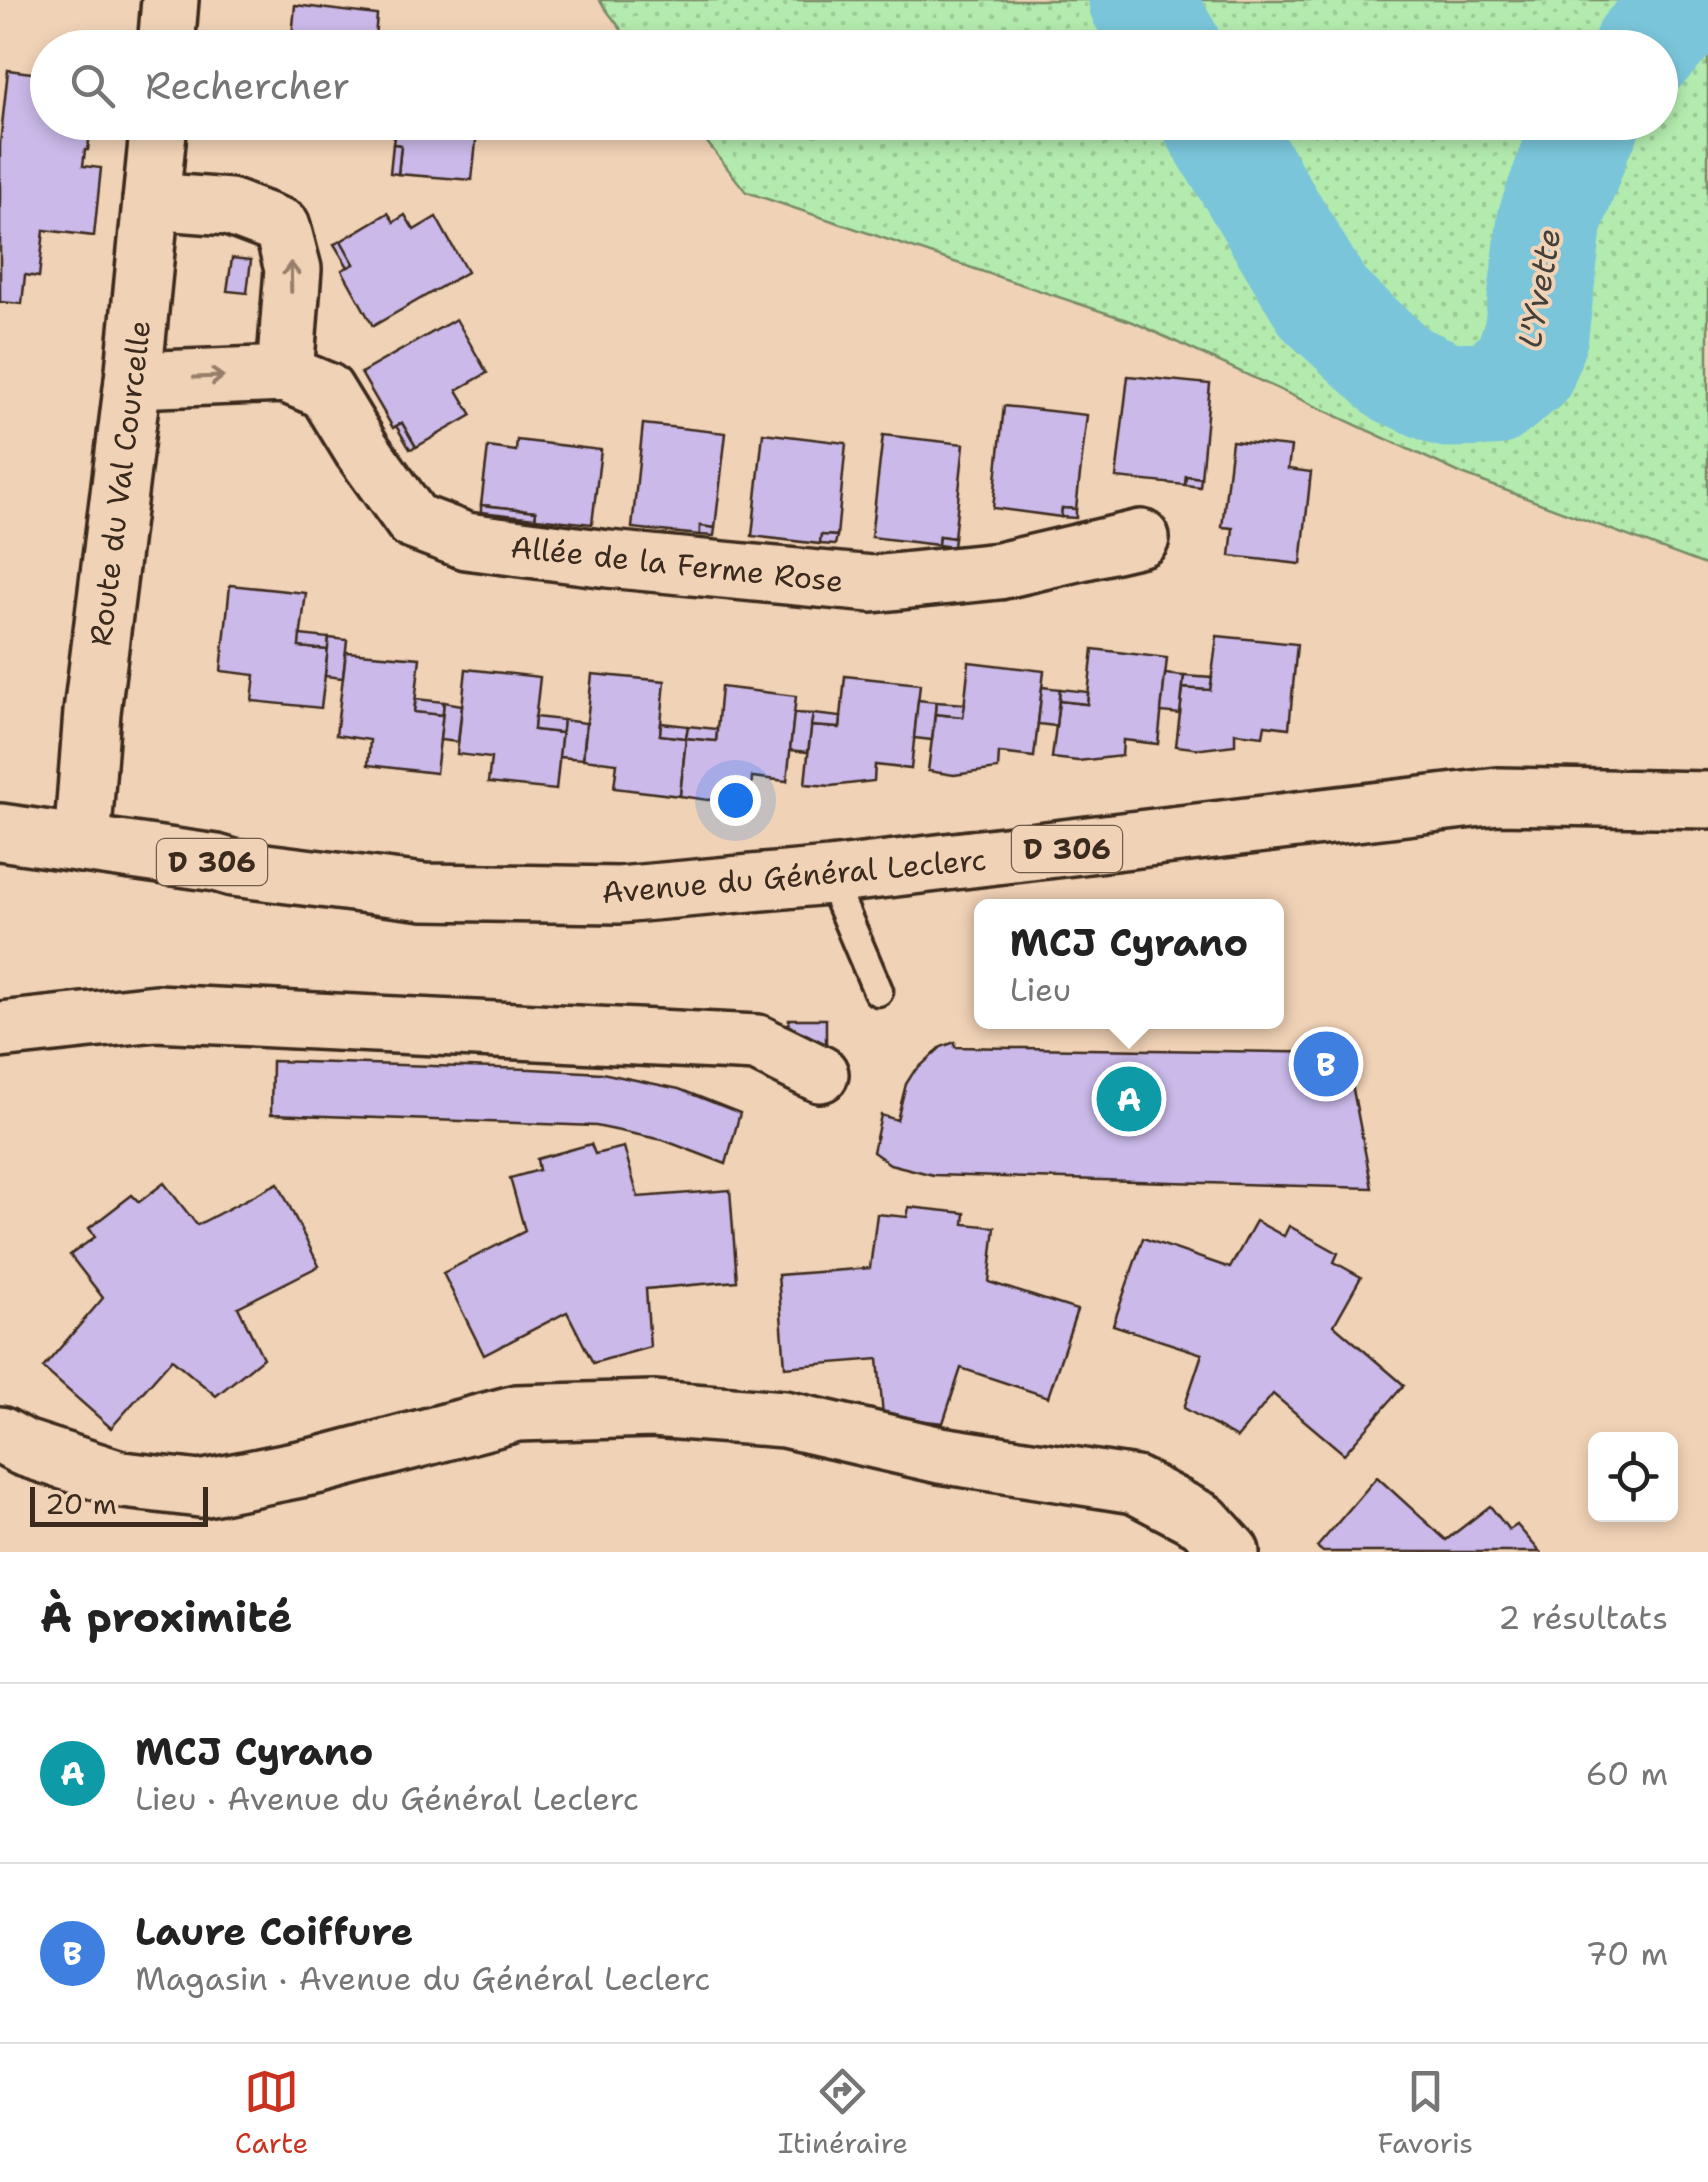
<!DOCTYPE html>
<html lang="fr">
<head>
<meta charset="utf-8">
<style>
	body { margin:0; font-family:"Shantell Sans",sans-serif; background:#f6f6f6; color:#222 }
	.controls { position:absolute; right:30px; bottom:30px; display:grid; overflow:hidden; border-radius:15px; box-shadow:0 5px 15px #0003 }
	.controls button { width:90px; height:90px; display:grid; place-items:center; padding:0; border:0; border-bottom:2px solid #e0e0e0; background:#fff; color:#222; font:50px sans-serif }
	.scale { position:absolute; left:30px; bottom:25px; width:178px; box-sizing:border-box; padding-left:10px; border:5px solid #3b2a1e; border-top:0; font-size:28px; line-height:35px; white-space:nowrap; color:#3b2a1e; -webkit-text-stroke:8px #f0d2b6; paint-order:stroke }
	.you { position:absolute; left:735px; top:800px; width:35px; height:35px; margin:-25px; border:8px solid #fff; border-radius:50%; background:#1a73e8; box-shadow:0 0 0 15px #1a73e833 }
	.badge { display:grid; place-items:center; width:65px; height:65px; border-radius:50%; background:#c8321e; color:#fff; font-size:32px; font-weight:700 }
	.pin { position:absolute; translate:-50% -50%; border:5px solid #fff; box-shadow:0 2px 10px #0006 }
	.popup { position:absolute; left:974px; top:899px; width:310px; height:130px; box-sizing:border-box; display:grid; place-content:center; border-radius:15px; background:#fff; filter:drop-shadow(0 2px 8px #0005); font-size:32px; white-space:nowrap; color:#767676 }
	.popup b { font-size:38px; color:#222 }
	.popup::after { content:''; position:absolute; left:50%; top:100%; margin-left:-20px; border:20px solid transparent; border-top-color:#fff }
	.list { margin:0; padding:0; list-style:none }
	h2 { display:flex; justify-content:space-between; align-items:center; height:130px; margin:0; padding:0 40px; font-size:42px }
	h2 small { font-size:32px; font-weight:400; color:#767676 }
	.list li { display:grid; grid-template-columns:65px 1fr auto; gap:30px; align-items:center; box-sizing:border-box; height:180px; padding:0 40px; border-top:2px solid #e0e0e0 }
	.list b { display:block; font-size:38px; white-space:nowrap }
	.list p { margin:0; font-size:32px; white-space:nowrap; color:#767676 }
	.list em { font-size:32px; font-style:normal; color:#767676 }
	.icon { flex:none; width:55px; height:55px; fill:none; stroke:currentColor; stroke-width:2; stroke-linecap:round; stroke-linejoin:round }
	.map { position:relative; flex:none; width:1708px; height:1552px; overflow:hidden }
	.search { position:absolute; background:#fff; box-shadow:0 5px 15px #0003; left:30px; right:30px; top:30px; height:110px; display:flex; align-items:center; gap:25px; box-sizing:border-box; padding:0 35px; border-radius:55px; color:#767676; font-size:38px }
	.sheet { height:490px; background:#fff }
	nav { display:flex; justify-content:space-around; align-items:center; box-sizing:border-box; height:140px; border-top:2px solid #e0e0e0; background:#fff; font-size:28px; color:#767676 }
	nav a { display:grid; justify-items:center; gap:5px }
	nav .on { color:#c8321e }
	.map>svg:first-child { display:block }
	.green { fill:url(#green-dots); stroke:#778a66; stroke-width:2.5 }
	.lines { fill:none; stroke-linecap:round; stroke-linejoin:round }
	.river { stroke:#7ac5da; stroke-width:105 }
	.building { fill:#cab9e9; stroke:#3b2a1e; stroke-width:2.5 }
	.service-casing { stroke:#3b2a1e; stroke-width:35 }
	.minor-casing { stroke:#3b2a1e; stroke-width:62 }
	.primary-casing { stroke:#3b2a1e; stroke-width:62 }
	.service { stroke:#f0d2b6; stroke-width:28 }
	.minor { stroke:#f0d2b6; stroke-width:55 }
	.primary { stroke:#f0d2b6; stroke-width:55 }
	.oneway { stroke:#967e6a }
	.labels { text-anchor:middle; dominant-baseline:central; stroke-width:8; stroke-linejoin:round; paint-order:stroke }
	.shield { fill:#f0d2b6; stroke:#715c4c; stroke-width:2.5 }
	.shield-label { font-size:28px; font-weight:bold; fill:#3b2a1e }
	.street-label { font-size:30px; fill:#3b2a1e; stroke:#f0d2b6 }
	.water-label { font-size:32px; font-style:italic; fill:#44413a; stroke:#f0d2b6 }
</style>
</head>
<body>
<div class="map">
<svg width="1708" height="1552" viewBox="0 0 1708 1552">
	<defs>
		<pattern id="green-dots" width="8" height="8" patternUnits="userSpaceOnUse" patternTransform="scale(2.5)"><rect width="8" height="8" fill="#b3ebae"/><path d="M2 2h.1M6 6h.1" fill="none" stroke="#9bca95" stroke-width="1.8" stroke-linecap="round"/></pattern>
	</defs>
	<rect width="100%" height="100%" fill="#f0d2b6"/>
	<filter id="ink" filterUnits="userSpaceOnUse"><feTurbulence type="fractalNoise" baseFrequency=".01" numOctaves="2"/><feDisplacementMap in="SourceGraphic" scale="20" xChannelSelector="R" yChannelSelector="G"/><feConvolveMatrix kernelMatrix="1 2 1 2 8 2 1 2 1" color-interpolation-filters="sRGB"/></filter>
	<g filter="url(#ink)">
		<polygon class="green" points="599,0 1708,0 1708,566 1462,474 1133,322 746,192 692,123 1660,122 1660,48 635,48"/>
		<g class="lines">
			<g class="river">
				<polyline points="1141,0 1169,48"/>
				<polyline points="1645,48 1691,0"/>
				<polyline points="1215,122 1324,304 1400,374 1448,395 1492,394 1524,368 1536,333 1550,220 1581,134 1588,122"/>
			</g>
		</g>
		<g class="building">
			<polygon points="295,5 377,15 374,48 291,48"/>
			<polygon points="8,70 48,75 48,122 91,122 88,150 85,150 83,166 101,168 94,236 44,230 39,277 25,275 22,304 0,302 0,144"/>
			<polygon points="396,122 478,122 472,180 398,174 401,145 393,144"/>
			<polygon points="393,144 401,145 398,174 390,173"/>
			<polygon points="388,213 394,222 405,215 414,230 436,217 467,272 373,326 342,270 354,264 341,241"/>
			<polygon points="341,241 354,264 348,267 334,244"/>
			<polygon points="232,258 251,260 247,293 227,291"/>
			<polygon points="456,319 487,373 457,390 472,415 416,447 402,423 393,428 361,373"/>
			<polygon points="1128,376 1210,384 1201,478 1186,476 1185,485 1116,478"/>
			<polygon points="1004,406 1087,415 1076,509 1062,508 1061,517 993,508"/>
			<polygon points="402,423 416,447 410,449 396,426"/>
			<polygon points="643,424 726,433 715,528 700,526 700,535 632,528"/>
			<polygon points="763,433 846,443 837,536 821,535 820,544 752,536"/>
			<polygon points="883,435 964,444 954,538 939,536 938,545 871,537"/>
			<polygon points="517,440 601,450 592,524 535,518 536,511 481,505 488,447 516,451"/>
			<polygon points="1232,441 1291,447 1288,469 1311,472 1301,564 1230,556 1233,528 1222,527"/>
			<polygon points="1186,476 1201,478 1200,487 1185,485"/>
			<polygon points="481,505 536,511 535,518 481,512"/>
			<polygon points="1062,508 1076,509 1076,518 1061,517"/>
			<polygon points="700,526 715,528 714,536 700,535"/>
			<polygon points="821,535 837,536 835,545 820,544"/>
			<polygon points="939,536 954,538 953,547 938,545"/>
			<polygon points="230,585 306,593 299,647 328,650 321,708 252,701 255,675 221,671"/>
			<polygon points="300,635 329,638 328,650 299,647"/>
			<polygon points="1217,636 1297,644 1289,728 1265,725 1263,736 1235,733 1235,745 1202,749 1176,746 1183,688 1210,690"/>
			<polygon points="329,638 347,640 343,678 325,676"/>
			<polygon points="1093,649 1167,658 1158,744 1123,740 1122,756 1078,761 1052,758 1059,701 1087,704"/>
			<polygon points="346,652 420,658 414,712 443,715 436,773 368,765 370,740 336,735"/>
			<polygon points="969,662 1044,671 1034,757 999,753 998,769 954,775 928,771 935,714 963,717"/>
			<polygon points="466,669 540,677 534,730 562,733 556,790 488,783 491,758 457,754"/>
			<polygon points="592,674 665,681 660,735 686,738 680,796 614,788 617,763 583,759"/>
			<polygon points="1165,674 1184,676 1180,714 1161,712"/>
			<polygon points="845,676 920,684 911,769 875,765 874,781 831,786 805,784 811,726 840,728"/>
			<polygon points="1184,676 1212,678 1210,690 1183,688"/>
			<polygon points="721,687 796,696 787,781 752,777 751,794 708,800 680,796 686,738 716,741"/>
			<polygon points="1042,687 1060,689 1056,726 1038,724"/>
			<polygon points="1060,689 1088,692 1087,704 1059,701"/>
			<polygon points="416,699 444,702 443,715 414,712"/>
			<polygon points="918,700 936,702 932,740 914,738"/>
			<polygon points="444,702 462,705 458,742 440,740"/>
			<polygon points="936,702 965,704 963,717 935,714"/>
			<polygon points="794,713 813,714 808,752 790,750"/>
			<polygon points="813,714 841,717 840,728 811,726"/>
			<polygon points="535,717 563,720 562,733 534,730"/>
			<polygon points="563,720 586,723 583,759 559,757"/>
			<polygon points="661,723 688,726 686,738 660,735"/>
			<polygon points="688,726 717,729 716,741 686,738"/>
			<polygon points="789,1019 826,1019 826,1054 789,1053"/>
			<polygon points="955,1042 955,1047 1346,1053 1372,1188 933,1175 890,1164 873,1152 881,1115 897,1120 906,1084 913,1073 941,1047"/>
			<polygon points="272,1061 531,1069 602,1073 679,1089 740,1113 726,1164 663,1140 596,1126 271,1114"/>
			<polygon points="591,1144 595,1154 624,1147 638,1197 730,1190 737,1281 646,1289 650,1347 593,1363 567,1312 484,1355 443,1273 525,1231 510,1178 539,1170 537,1159"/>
			<polygon points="164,1183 197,1225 278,1183 319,1266 238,1307 263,1358 216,1396 172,1359 111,1428 43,1368 103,1298 70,1255 95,1237 89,1228 132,1195 139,1202"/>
			<polygon points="909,1207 965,1213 964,1224 995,1227 989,1282 1077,1310 1048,1397 961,1368 943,1423 883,1416 878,1359 785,1367 778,1275 870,1268 877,1214 907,1217"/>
			<polygon points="1256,1221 1284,1236 1289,1226 1338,1253 1334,1262 1361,1277 1334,1325 1404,1385 1344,1454 1273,1394 1237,1438 1184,1408 1202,1354 1113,1325 1143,1238 1230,1268"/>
			<polygon points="1377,1477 1446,1540 1490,1506 1509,1530 1517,1525 1540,1552 1323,1552 1317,1547"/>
		</g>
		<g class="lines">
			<defs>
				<polyline id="service" points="829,876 878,991"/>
				<g id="minor">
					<polyline points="166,48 170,0"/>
					<polyline points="151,201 229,207 282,227 293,269 285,374"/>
					<polyline points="133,380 285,374 326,391 362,450 413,521 466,541 608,559 872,584 999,571 1141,538"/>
					<polyline points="82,844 92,712 133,380 159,122"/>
					<polyline points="0,1030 156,1013 757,1043 820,1074"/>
					<polyline points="0,1435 24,1448 123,1480 200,1489 320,1465 517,1413 653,1409 784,1419 940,1455 1135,1485 1203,1521 1231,1552"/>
				</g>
				<polyline id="primary" points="0,832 216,863 233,868 424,892 619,895 829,876 1498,796 1708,800"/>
			</defs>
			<use href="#service" class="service-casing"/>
			<use href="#minor" class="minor-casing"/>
			<use href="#primary" class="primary-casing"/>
			<use href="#service" class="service"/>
			<use href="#minor" class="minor"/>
			<use href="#primary" class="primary"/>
		</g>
		<defs><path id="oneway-shaft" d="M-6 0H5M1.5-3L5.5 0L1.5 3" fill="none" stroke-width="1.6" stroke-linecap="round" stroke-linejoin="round" transform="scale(2.5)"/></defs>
		<g class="oneway">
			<use href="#oneway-shaft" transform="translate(291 277) rotate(-91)"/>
			<use href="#oneway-shaft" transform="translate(209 377) rotate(-2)"/>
		</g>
	</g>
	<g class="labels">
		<g class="shield">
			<rect x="1012" y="826" width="110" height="46" rx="8"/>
			<rect x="157" y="839" width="110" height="46" rx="8"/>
		</g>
		<g class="shield-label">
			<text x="1067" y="849">D 306</text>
			<text x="212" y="862">D 306</text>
		</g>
		<g class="street-label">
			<text transform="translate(120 483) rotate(-83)">Route du Val Courcelle</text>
			<text transform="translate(677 564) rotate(6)">Allée de la Ferme Rose</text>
			<text transform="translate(794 876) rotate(-5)">Avenue du Général Leclerc</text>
		</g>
		<g class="water-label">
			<text transform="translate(1539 288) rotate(-80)">L'Yvette</text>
		</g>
	</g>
</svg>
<div class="controls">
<button><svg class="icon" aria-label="locate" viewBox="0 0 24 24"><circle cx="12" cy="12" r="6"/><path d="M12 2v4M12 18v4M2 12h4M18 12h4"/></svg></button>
</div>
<div class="scale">20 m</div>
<div class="you"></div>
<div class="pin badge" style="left:1129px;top:1099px;background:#0f9aa8">A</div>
<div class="popup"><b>MCJ Cyrano</b>Lieu</div>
<div class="pin badge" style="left:1326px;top:1064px;background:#3f7fe0">B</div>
<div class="search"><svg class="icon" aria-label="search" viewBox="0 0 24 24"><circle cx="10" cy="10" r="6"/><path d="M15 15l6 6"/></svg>Rechercher</div>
</div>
<section class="sheet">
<h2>À proximité<small>2 résultats</small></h2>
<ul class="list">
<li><span class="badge" style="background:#0f9aa8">A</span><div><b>MCJ Cyrano</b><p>Lieu · Avenue du Général Leclerc</p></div><em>60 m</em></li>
<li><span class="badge" style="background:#3f7fe0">B</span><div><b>Laure Coiffure</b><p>Magasin · Avenue du Général Leclerc</p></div><em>70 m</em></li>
</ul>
</section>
<nav>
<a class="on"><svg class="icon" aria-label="map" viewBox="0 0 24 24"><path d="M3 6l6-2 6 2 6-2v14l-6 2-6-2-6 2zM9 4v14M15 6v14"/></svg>Carte</a>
<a><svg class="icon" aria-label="directions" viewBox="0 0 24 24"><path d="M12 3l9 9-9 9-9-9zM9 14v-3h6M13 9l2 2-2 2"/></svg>Itinéraire</a>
<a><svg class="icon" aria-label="saved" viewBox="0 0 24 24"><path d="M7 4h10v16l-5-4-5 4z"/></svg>Favoris</a>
</nav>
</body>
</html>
